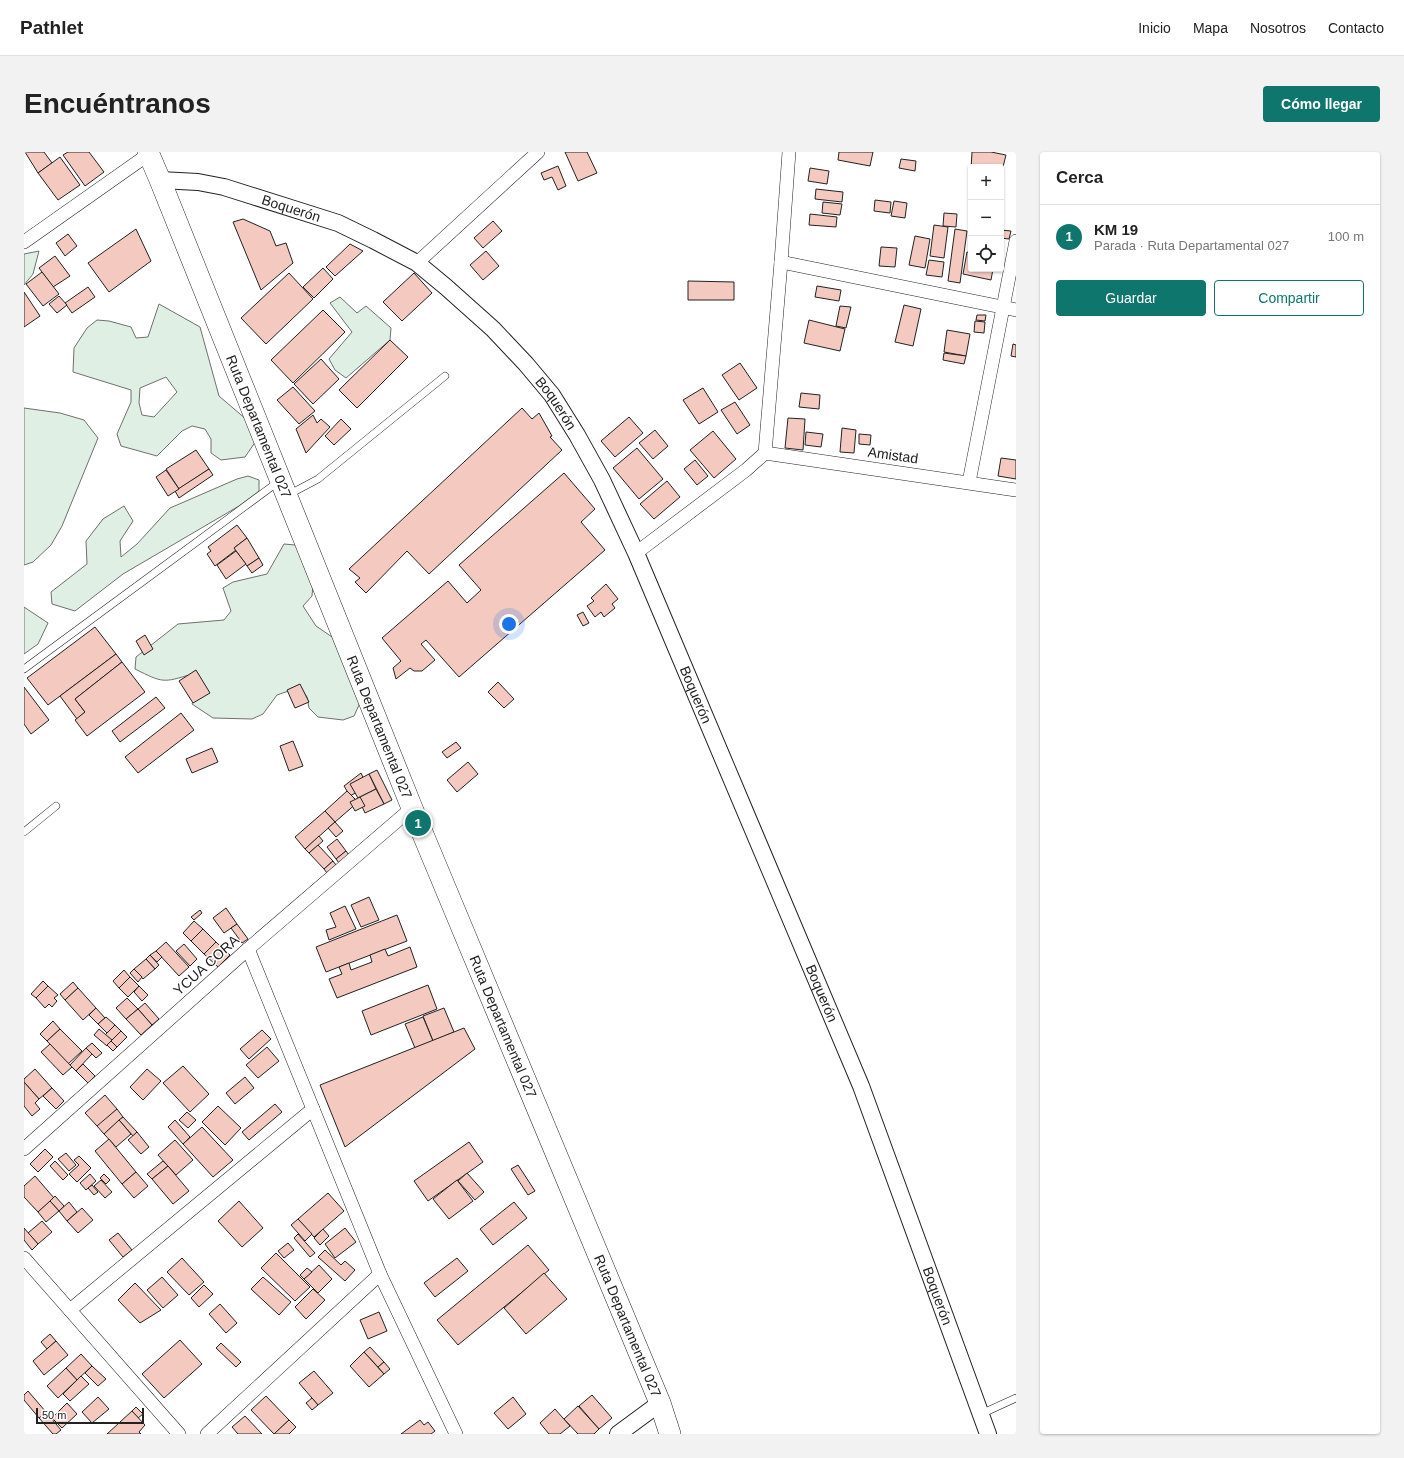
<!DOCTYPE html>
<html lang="es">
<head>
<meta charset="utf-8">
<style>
	body { margin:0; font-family:Arial,sans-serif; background:#f2f2f2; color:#222 }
	.controls { position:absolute; right:12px; top:12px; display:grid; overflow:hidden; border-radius:4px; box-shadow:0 1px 3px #0004 }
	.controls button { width:36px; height:36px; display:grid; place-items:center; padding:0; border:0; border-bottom:1px solid #e0e0e0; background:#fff; color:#222; font:20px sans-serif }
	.scale { position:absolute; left:12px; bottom:10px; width:108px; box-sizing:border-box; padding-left:4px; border:2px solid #222; border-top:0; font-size:11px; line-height:14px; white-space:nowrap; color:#222; -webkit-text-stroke:3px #fff; paint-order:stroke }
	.you { position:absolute; left:485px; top:472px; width:14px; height:14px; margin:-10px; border:3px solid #fff; border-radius:50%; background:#1a73e8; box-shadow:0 0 0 6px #1a73e833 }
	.badge { display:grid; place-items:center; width:26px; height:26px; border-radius:50%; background:#0f766e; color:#fff; font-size:13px; font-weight:700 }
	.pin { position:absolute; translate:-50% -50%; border:2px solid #fff; box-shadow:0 1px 4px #0006 }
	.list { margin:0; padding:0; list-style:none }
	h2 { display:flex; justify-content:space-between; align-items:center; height:52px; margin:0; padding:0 16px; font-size:17px }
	h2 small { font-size:13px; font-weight:400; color:#767676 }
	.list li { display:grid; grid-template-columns:26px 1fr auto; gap:12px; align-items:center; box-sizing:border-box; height:64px; padding:0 16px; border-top:1px solid #e0e0e0 }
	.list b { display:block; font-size:15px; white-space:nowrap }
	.list p { margin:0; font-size:13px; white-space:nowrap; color:#767676 }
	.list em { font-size:13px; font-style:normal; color:#767676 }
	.actions { display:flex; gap:8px; padding:12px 16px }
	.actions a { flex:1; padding:9px 0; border:1px solid #0f766e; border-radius:4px; text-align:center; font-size:14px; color:#0f766e }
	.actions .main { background:#0f766e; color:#fff }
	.icon { flex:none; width:22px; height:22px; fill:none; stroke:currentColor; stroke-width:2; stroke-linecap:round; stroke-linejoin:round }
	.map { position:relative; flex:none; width:992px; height:1282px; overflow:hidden; border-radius:4px }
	header { display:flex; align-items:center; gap:24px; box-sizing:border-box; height:56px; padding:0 20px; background:#fff; border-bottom:1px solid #e0e0e0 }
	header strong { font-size:19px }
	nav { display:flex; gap:22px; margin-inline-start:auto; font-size:14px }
	.intro { display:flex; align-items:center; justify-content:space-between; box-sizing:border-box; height:96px; padding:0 24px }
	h1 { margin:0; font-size:28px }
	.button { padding:10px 18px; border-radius:4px; background:#0f766e; color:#fff; font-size:14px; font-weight:700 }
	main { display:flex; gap:24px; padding:0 24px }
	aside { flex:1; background:#fff; border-radius:4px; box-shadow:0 1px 3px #0004 }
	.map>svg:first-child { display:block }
	.green { fill:#e0efe3; stroke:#6f6f6f; fill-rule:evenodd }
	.building { fill:#f3c9c0; stroke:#222 }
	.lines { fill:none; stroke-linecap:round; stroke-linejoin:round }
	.service-casing { stroke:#222; stroke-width:8 }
	.minor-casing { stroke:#222; stroke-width:14 }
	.tertiary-casing { stroke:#222; stroke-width:18 }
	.primary-casing { stroke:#222; stroke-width:22 }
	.service { stroke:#fff; stroke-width:7 }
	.minor { stroke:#fff; stroke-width:13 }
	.tertiary { stroke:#fff; stroke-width:16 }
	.primary { stroke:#fff; stroke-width:21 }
	.labels { text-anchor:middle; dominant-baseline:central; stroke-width:3; stroke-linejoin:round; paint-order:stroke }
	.street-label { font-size:14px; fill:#222; stroke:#fff }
</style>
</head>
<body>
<header>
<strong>Pathlet</strong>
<nav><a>Inicio</a><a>Mapa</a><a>Nosotros</a><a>Contacto</a></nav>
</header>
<div class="intro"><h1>Encuéntranos</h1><a class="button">Cómo llegar</a></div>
<main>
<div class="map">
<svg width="992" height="1282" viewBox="0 0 992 1282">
	<rect width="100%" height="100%" fill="#fff"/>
	<g class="green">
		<polygon points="15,99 9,122 0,133 0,102"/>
		<polygon points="316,145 333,161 342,154 367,176 366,188 322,226 311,218 305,207 328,180 306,151"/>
		<path d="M135,152l41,23 19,69 35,30 4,12 -13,19 -24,3 -10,-7v-14l-6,-10 -13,-3 -10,5 -25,25 -36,-10 -4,-12 14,-32v-12l-58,-18 1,-24 13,-20 10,-8 12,1 22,6 5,11 12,-1zM142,225l11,15 -23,25 -12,-2 -3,-12 1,-15z"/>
		<polygon points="0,256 36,261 60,268 74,286 38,374 27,393 9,410 0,413"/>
		<polygon points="224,324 235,328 235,339 215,354 99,422 51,459 28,452 27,440 63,412 62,389 79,367 100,354 109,369 96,389 97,405 113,392 146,356 213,327"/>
		<path d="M260,392l11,1 11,5 8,23 -2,23 -9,10 13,20 19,13 25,54 -1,12 -5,11 -11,4 -25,-3 -9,-9 -2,-11 -7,-10 -23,8 -14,19 -11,5 -39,-1 -21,-14 9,-21 -9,-9c-29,9 -29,9 -57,-5l1,-12 42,-33 46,-4 7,-9 -8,-23 10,-6 34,-8z"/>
		<polygon points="0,455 24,471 14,492 0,502"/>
	</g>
	<g class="building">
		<polygon points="1,0 20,0 28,11 14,21"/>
		<polygon points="44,0 65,0 80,20 61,34 39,3"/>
		<polygon points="541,0 563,0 573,21 554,29"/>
		<polygon points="815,0 849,0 846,14 814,8"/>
		<polygon points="948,0 967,0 982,3 979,15 966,13 966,15 947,15 947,18"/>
		<polygon points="36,5 56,33 34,48 14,21"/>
		<polygon points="877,7 892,9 891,19 875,16"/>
		<polygon points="534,14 542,34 534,38 528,25 520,28 517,21"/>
		<polygon points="786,16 805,19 803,32 784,29"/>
		<polygon points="792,37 819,40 818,50 791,47"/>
		<polygon points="851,48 867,50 866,61 850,59"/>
		<polygon points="870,49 883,51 881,66 867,64"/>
		<polygon points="799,50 818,52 816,63 798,61"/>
		<polygon points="920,61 933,62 932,75 919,74"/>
		<polygon points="786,62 813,65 812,75 785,73"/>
		<polygon points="219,67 246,79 252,94 262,91 269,111 237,138 209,70"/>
		<polygon points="469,69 478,79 459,96 450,86"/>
		<polygon points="910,73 924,75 920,106 906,104"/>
		<polygon points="112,77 127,109 85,140 64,111"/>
		<polygon points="931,77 943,79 936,131 924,129"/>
		<polygon points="977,78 987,79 985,87 977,86"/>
		<polygon points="44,82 53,94 41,104 32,91"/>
		<polygon points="891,84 906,87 901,116 885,113"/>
		<polygon points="326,92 339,99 311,124 302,115"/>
		<polygon points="857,95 873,96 871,115 855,114"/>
		<polygon points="462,99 475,114 459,128 446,113"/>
		<polygon points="943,100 947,101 947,117 969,117 967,128 939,122"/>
		<polygon points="31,104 46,124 29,135 15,116"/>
		<polygon points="905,108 920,110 918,125 902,123"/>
		<polygon points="299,116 309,127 290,146 279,135"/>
		<polygon points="18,120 35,142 19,154 2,132"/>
		<polygon points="265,121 289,147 242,192 217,166"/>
		<polygon points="390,121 408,141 378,169 359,150"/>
		<polygon points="664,129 710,130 710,148 664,148"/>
		<polygon points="793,134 817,138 815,149 791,145"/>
		<polygon points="64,135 71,145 48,161 41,151"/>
		<polygon points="0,140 16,164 0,175"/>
		<polygon points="35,144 43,153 33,161 25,152"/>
		<polygon points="880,153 897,157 889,194 871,190"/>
		<polygon points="816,154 827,155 822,176 812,174"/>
		<polygon points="299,158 321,180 269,231 247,208"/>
		<polygon points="953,163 962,163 961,169 952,168"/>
		<polygon points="785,168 821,177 816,199 780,191"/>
		<polygon points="951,169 961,170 960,181 950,180"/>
		<polygon points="923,178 946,182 942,204 920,200"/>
		<polygon points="366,188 384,205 333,256 315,238"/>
		<polygon points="989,192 992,193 992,205 987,204"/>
		<polygon points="920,201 942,204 940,212 919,208"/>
		<polygon points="297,207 315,227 289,252 270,232"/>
		<polygon points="716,211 733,236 715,248 698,223"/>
		<polygon points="269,235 291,259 275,272 253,248"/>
		<polygon points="679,236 694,260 675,272 659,248"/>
		<polygon points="777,241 796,243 795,257 775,255"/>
		<polygon points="711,250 726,273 713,282 697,258"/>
		<polygon points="498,256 508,267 515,261 528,284 526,285 538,298 405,422 383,399 342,441 331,430 336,426 325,417"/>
		<polygon points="289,263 293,271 297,267 306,275 282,301 272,277"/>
		<polygon points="605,265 619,281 591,305 577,289"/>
		<polygon points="764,266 781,267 779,298 761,296"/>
		<polygon points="317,267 327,277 310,293 301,284"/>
		<polygon points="818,276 832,278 830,301 816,300"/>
		<polygon points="631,278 644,294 629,307 615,291"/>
		<polygon points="689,279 712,307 690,326 666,298"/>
		<polygon points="782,280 799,282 797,295 781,293"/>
		<polygon points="835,282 847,283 846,293 835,292"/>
		<polygon points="613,296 639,327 615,347 589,316"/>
		<polygon points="172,298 185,317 155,337 142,317"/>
		<polygon points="977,306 992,308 992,327 974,324"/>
		<polygon points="671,308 684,324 673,333 660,317"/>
		<polygon points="185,317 189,323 155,346 151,339"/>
		<polygon points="142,318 155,337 144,344 132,325"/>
		<polygon points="540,321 571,357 557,370 581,398 435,525 402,488 397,492 411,508 398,519 390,519 386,516 372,527 369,516 377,509 358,486 424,429 443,451 457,438 435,413"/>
		<polygon points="643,329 656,345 630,367 616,352"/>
		<polygon points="213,373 223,386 210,396 212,398 191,414 183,402 187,399 184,395"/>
		<polygon points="223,386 235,406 223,414 210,396"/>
		<polygon points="212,399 222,412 202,427 193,413"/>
		<polygon points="235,406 239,413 228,421 223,414"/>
		<polygon points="582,432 594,447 588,452 591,456 580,465 577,460 571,465 563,454 570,449 567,446"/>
		<polygon points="559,460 565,471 559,474 553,463"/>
		<polygon points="71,475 92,502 24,553 3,526"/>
		<polygon points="121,483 129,497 120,503 112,489"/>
		<polygon points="92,502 98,510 51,547 61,560 53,567 36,544"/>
		<polygon points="98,510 121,540 63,584 51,568 61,560 51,547"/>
		<polygon points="172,518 186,541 169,551 155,529"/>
		<polygon points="474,530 490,547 480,556 464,540"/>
		<polygon points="276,532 285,550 271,556 263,538"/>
		<polygon points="0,535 25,568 7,582 0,572"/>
		<polygon points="132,545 141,556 96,590 88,579"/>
		<polygon points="157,561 170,578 114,621 101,605"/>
		<polygon points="269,589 279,614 265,619 256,594"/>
		<polygon points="432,590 437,596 423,606 418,600"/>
		<polygon points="188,596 194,610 168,621 162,607"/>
		<polygon points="444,610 454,622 433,640 423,628"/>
		<polygon points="353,618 368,648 360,652 345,622"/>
		<polygon points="337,621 343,634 326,644 320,634"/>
		<polygon points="345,622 352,637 334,646 326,632"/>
		<polygon points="352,637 360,652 341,661 334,646"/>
		<polygon points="323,639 334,650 311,670 301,659"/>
		<polygon points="336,645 341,654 331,659 326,650"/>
		<polygon points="301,659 311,670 281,697 271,685"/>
		<polygon points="311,670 319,679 312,685 304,676"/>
		<polygon points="295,684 299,689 285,701 281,697"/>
		<polygon points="313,687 322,699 312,707 303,695"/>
		<polygon points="294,693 309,709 300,717 285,701"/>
		<polygon points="322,699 325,703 315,711 312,707"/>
		<polygon points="309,709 312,713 303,721 300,717"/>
		<polygon points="345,745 355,768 337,775 327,753"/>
		<polygon points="321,754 332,777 305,788 302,778 312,775 306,761"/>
		<polygon points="202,756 213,772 200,781 189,766"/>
		<polygon points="176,758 178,761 170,768 167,765"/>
		<polygon points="373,763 383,789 302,820 292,795"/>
		<polygon points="170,769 179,777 167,789 159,781"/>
		<polygon points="213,772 224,787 218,791 207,776"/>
		<polygon points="179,777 192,790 180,802 167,789"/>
		<polygon points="142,790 165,815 155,824 132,799"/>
		<polygon points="192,790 206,803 194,815 180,802"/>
		<polygon points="160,792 173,807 166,814 152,799"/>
		<polygon points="386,795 393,815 313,846 305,827 318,822 315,815 325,811 327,818 348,810 346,803 361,797 364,804"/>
		<polygon points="132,799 138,805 133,810 126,803"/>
		<polygon points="126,803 135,813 131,817 122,807"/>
		<polygon points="122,807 131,817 119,827 110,817"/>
		<polygon points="110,817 118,825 114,830 106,821"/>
		<polygon points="100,818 106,825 95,836 89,829"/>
		<polygon points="106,825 115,834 104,845 95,836"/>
		<polygon points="19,829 24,834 12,846 7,842"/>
		<polygon points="49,830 54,836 41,848 36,842"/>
		<polygon points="404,833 413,857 347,883 338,859"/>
		<polygon points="24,834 34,843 30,846 33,849 28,855 25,852 21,856 12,846"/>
		<polygon points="115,834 124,843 118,849 110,840"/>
		<polygon points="54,836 72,856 59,868 41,848"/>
		<polygon points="103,846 114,857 102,867 92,856"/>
		<polygon points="121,851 135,867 128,873 114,857"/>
		<polygon points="72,856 81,866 74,872 65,863"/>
		<polygon points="420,856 430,880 409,889 399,864"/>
		<polygon points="114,857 128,873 117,883 102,867"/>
		<polygon points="82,865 91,873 83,881 74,872"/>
		<polygon points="399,865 409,889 391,896 381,872"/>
		<polygon points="29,869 36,877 23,889 16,882"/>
		<polygon points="91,873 97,879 87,889 81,883"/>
		<polygon points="440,876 451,897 321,995 296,933"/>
		<polygon points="36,877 58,899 44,912 23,889"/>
		<polygon points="75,877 88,888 83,894 70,883"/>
		<polygon points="238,878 247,887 225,907 216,897"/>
		<polygon points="97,879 103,885 93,895 87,889"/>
		<polygon points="87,889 93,895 89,899 83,893"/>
		<polygon points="68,891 78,901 72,906 62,896"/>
		<polygon points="26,892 48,915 39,923 17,900"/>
		<polygon points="243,895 255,909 234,926 222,913"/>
		<polygon points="62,896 68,902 52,919 46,913"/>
		<polygon points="59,912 71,924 64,931 52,919"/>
		<polygon points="159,914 185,942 166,960 139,931"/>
		<polygon points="11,917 28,936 15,947 0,930 0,927"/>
		<polygon points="123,917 137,929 119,948 106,935"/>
		<polygon points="221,925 230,936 211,952 202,941"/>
		<polygon points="0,930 15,947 11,951 16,957 8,964 0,954"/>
		<polygon points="28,936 40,949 32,957 19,944"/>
		<polygon points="81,943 93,957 74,975 61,961"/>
		<polygon points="251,952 258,960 225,988 218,980"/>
		<polygon points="194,954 217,976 201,993 178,970"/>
		<polygon points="93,957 99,965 80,982 73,974"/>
		<polygon points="163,960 172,968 164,976 155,968"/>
		<polygon points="99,965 113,980 109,984 95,968"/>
		<polygon points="95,968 107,982 92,995 80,982"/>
		<polygon points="151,968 166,985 159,992 144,975"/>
		<polygon points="178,975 209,1008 189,1025 159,992"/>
		<polygon points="113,980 125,995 117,1002 104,988"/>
		<polygon points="85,987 112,1020 98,1032 71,999"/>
		<polygon points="151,988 169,1008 152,1023 134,1003"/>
		<polygon points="445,990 459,1010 404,1049 390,1029"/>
		<polygon points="21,997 29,1005 14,1020 6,1012"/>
		<polygon points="42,1001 52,1013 45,1019 34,1007"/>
		<polygon points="55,1004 67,1016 53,1030 45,1022 55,1013 50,1008"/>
		<polygon points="31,1009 44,1023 39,1028 26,1014"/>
		<polygon points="139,1009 144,1014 128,1027 123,1022"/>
		<polygon points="494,1013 511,1039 504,1043 487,1017"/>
		<polygon points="144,1014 165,1039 149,1052 128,1027"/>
		<polygon points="112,1020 124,1034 110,1046 98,1032"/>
		<polygon points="443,1021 460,1040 451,1048 434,1029"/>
		<polygon points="66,1022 72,1029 62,1038 56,1031"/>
		<polygon points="80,1022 86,1028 82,1032 76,1026"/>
		<polygon points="11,1024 30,1046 14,1060 0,1045 0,1034"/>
		<polygon points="77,1028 88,1040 81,1046 70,1034"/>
		<polygon points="433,1028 449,1049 425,1067 409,1047"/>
		<polygon points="68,1033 74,1040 70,1043 64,1036"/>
		<polygon points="304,1041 320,1059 290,1085 274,1067"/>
		<polygon points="31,1044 40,1054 35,1059 26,1049"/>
		<polygon points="26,1049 35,1059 22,1070 14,1060"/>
		<polygon points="215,1049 239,1076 218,1095 194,1069"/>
		<polygon points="45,1050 53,1060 43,1069 35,1059"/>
		<polygon points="490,1050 503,1066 469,1093 456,1077"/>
		<polygon points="58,1056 69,1068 54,1081 43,1069"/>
		<polygon points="274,1067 288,1082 281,1089 267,1073"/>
		<polygon points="18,1069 28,1080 14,1092 4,1081"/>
		<polygon points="0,1076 14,1092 8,1098 0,1088"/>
		<polygon points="321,1076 332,1090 311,1106 301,1092"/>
		<polygon points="299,1077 305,1084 296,1093 290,1086"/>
		<polygon points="94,1081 108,1098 99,1105 85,1088"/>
		<polygon points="274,1082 291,1101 286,1105 270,1086"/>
		<polygon points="264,1091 270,1098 260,1106 254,1099"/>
		<polygon points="504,1093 525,1118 434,1193 413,1168"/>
		<polygon points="301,1098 317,1113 321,1109 331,1118 321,1129 294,1105"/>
		<polygon points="252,1101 286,1135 271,1149 237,1116"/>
		<polygon points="158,1106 180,1130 165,1143 143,1120"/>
		<polygon points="433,1106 444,1119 411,1145 400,1131"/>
		<polygon points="295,1113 308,1127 294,1141 280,1127"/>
		<polygon points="283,1116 288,1120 280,1127 276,1123"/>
		<polygon points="520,1121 543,1147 502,1182 480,1156"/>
		<polygon points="138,1125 154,1143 139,1156 123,1138"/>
		<polygon points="239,1125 267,1150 255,1163 227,1137"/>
		<polygon points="111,1131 137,1158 116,1171 94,1148"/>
		<polygon points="180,1133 189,1142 175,1155 167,1146"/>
		<polygon points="289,1137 301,1148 282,1167 271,1155"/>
		<polygon points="196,1152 213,1171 202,1181 185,1162"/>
		<polygon points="355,1160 363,1179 344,1187 336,1168"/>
		<polygon points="26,1182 32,1189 23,1197 17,1190"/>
		<polygon points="156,1188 178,1212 140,1246 118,1222"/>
		<polygon points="32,1189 44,1203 20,1223 9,1209"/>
		<polygon points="197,1191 217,1210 212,1215 192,1196"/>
		<polygon points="346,1195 360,1210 354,1215 340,1200"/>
		<polygon points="340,1200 360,1222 345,1235 326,1214"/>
		<polygon points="57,1202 68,1214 53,1228 42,1216"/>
		<polygon points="360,1210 366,1217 360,1222 354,1215"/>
		<polygon points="68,1214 82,1227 74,1234 61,1221"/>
		<polygon points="42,1216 53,1228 34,1246 23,1234"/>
		<polygon points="290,1219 309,1241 294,1253 275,1231"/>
		<polygon points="57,1224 65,1232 46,1249 39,1242"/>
		<polygon points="4,1239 22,1260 15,1266 0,1248 0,1243"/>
		<polygon points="568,1243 588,1266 575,1277 555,1254"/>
		<polygon points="242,1244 265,1268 250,1282 227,1258"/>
		<polygon points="74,1245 85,1257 68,1271 58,1260"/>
		<polygon points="489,1245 502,1262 484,1277 470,1261"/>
		<polygon points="288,1246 294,1253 288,1258 282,1251"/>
		<polygon points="43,1251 53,1262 38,1276 28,1266"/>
		<polygon points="554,1254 575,1277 570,1282 554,1282 540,1267"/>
		<polygon points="112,1255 119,1262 114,1266 108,1259"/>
		<polygon points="531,1257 546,1274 536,1282 525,1282 516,1271"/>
		<polygon points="108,1259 121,1273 115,1280 117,1282 83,1282"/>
		<polygon points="22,1260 37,1278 32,1282 29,1282 15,1266"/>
		<polygon points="221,1264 238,1282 214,1282 208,1275"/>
		<polygon points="265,1268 272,1275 265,1282 250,1282"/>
		<polygon points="396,1268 400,1273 404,1270 411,1279 407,1282 377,1282"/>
	</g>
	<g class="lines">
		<defs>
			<g id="service">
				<polyline points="264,343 294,327 421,224"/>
				<polyline points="0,517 254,330"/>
				<polyline points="0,680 32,654"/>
				<polyline points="957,1262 992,1246"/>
			</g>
			<g id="minor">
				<polyline points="0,90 125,2"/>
				<polyline points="757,110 992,158"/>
				<polyline points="393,111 514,0"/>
				<polyline points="741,301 992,338"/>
				<polyline points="945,330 992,89"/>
				<polyline points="612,401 722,318 741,301 757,110 765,0"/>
				<polyline points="224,797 356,1122 432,1282"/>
				<polyline points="0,997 224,797 388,656"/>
				<polyline points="0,1106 155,1282"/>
				<polyline points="46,1158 289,957"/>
				<polyline points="183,1282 356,1122"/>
			</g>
			<g id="tertiary">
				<path id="s1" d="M136,28l38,2 26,5 114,36 35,17 44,23 29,24 47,42 33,35 26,31 25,40 25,45 34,73 225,533 127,348"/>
				<polyline points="594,1282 636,1251"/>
			</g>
			<g id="primary">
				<path id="s2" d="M124,0l12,28 252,628 248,595 10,31"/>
			</g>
		</defs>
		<use href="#service" class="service-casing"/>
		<use href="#minor" class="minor-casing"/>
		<use href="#tertiary" class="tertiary-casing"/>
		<use href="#primary" class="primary-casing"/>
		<use href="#service" class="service"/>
		<use href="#minor" class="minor"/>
		<use href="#tertiary" class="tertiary"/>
		<use href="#primary" class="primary"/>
	</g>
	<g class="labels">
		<g class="street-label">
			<text stroke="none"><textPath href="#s1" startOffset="135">Boquerón</textPath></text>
			<text stroke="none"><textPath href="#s1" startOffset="471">Boquerón</textPath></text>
			<text stroke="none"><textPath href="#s2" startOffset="296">Ruta Departamental 027</textPath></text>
			<text transform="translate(869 303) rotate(8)">Amistad</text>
			<text stroke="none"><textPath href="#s1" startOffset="795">Boquerón</textPath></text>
			<text stroke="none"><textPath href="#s2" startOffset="620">Ruta Departamental 027</textPath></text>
			<text transform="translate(182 813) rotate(-42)">YCUA CORA</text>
			<text stroke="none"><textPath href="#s1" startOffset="1119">Boquerón</textPath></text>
			<text stroke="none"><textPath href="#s2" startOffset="944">Ruta Departamental 027</textPath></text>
			<text stroke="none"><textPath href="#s1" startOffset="1443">Boquerón</textPath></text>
			<text stroke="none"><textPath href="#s2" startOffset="1268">Ruta Departamental 027</textPath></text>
		</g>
	</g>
</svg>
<div class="controls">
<button>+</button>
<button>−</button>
<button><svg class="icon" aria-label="locate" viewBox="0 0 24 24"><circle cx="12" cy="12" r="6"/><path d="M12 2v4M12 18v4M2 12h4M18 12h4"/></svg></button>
</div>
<div class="scale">50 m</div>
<div class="you"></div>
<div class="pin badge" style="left:394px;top:671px">1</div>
</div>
<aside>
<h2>Cerca<small></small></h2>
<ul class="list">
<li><span class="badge">1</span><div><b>KM 19</b><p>Parada · Ruta Departamental 027</p></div><em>100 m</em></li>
</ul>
<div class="actions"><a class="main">Guardar</a><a>Compartir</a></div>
</aside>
</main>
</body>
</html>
